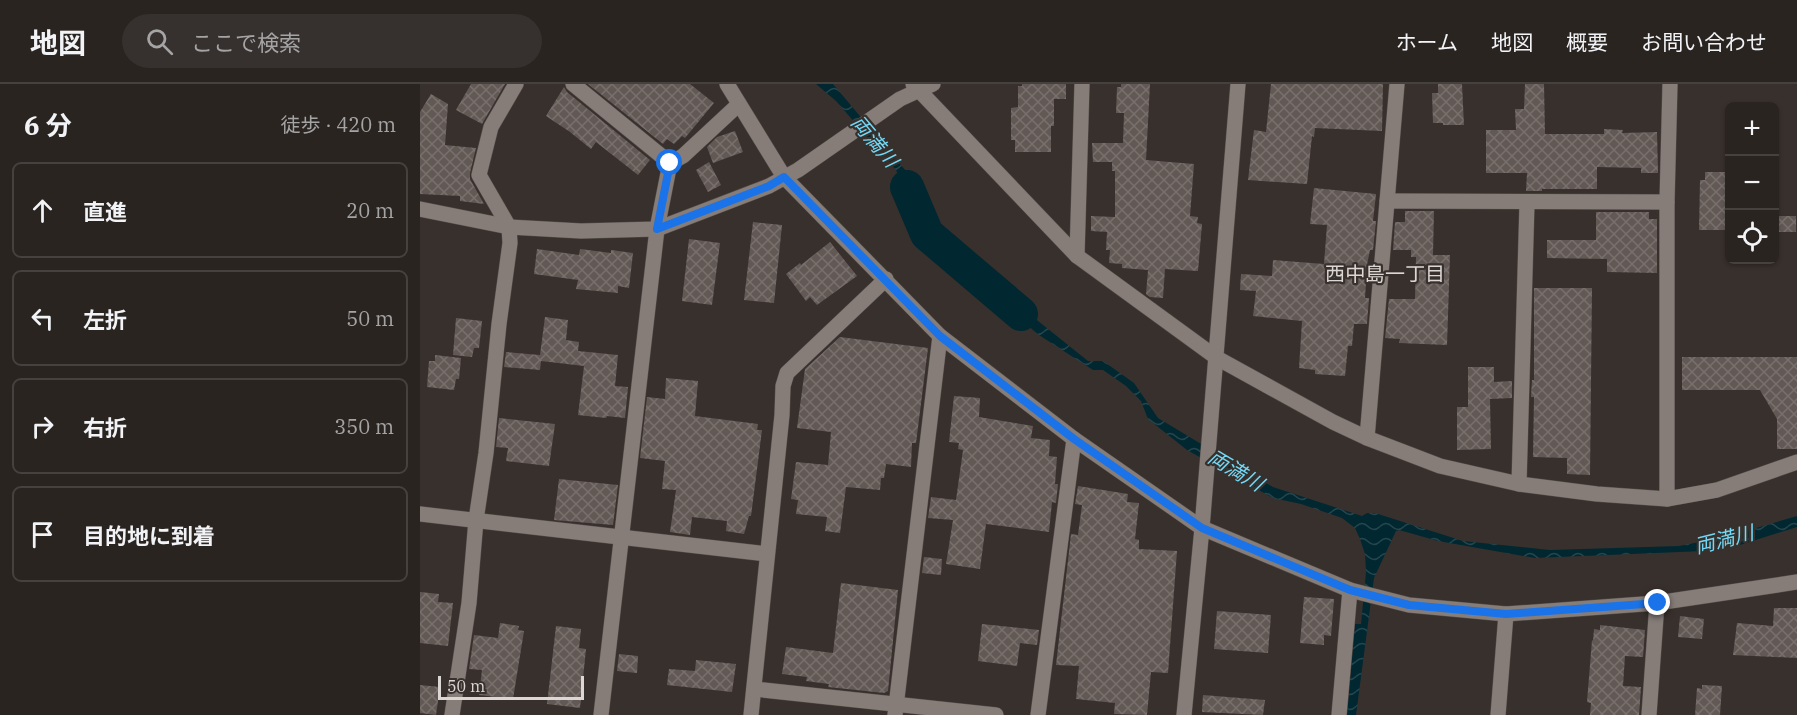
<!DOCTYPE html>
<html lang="ja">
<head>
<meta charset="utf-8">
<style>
	body { margin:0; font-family:"IBM Plex Serif","Noto Sans JP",serif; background:#36302e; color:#f1f3f6 }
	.controls { position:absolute; right:18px; top:18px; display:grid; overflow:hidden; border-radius:9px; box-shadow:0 2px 4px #0004 }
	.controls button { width:54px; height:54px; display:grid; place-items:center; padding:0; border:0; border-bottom:2px solid #46413f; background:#2a2421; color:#f1f3f6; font:30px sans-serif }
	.scale { position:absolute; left:18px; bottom:15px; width:146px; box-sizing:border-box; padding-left:6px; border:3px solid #dcd7d4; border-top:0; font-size:16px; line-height:21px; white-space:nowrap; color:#dcd7d4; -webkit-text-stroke:4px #38302c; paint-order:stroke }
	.stop { position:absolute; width:18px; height:18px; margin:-14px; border:4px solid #1a73e8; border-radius:50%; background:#fff }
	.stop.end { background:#1a73e8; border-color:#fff; box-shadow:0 2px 6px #0008 }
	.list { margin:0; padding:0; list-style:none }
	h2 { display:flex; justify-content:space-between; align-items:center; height:78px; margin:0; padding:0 24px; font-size:26px }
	h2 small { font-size:20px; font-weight:400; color:#a5a4a5 }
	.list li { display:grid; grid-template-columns:39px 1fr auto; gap:18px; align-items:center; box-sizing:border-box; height:96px; margin:0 12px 12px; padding:0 12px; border:2px solid #46413f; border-radius:9px }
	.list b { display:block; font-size:22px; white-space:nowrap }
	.list em { font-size:20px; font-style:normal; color:#a5a4a5 }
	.icon { flex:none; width:33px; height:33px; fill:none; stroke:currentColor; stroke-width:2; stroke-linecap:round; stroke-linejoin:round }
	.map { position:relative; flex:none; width:1377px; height:631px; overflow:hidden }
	header { display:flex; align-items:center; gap:36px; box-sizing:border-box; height:84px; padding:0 30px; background:#2a2421; border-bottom:2px solid #46413f }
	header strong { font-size:28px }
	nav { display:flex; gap:33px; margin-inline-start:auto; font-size:21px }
	.search { width:420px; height:54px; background:#36302e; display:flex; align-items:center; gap:15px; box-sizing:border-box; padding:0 21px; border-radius:33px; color:#a5a4a5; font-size:22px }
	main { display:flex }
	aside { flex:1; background:#2a2421 }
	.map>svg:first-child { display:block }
	.water { fill:url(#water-waves) }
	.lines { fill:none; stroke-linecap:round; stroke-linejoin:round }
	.river { stroke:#012731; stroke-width:34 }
	.building { fill:url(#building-cross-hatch) }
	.minor-casing { stroke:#544d4a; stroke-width:16 }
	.minor { stroke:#867d78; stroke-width:15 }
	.route { stroke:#1a73e8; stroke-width:8 }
	.labels { text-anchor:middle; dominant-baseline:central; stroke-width:4.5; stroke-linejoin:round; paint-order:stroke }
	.water-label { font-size:20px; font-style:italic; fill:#71d9f7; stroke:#38302c }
	.neighbourhood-label { font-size:20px; fill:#dcd7d4; stroke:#38302c }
</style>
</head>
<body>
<header>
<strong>地図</strong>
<div class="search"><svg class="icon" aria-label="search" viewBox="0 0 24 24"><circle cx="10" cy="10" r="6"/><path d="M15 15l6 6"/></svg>ここで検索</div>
<nav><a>ホーム</a><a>地図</a><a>概要</a><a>お問い合わせ</a></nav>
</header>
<main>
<aside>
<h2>6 分<small>徒歩 · 420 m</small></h2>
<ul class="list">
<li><svg class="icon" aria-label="ahead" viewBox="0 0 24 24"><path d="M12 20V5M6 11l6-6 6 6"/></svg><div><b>直進</b></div><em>20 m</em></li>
<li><svg class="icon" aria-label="left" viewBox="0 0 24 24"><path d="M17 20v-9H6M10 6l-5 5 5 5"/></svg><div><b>左折</b></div><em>50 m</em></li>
<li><svg class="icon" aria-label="right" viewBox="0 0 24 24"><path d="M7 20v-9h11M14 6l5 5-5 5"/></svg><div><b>右折</b></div><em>350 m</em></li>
<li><svg class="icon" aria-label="arrive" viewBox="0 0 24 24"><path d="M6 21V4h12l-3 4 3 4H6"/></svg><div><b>目的地に到着</b></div></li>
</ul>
</aside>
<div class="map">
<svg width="1377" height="631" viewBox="0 0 1377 631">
	<defs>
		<pattern id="water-waves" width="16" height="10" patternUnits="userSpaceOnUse" patternTransform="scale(1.5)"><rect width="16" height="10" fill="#012731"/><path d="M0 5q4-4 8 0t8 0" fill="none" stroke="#25464e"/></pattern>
		<pattern id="building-cross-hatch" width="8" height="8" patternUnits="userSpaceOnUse" patternTransform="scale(1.5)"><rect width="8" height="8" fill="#625955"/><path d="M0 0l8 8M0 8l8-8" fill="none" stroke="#78706d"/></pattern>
	</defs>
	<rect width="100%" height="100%" fill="#38302c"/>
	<polygon class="water" points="396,0 413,0 486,87 507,132 557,177 587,212 668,277 683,277 714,299 738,334 853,403 942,432 947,429 955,429 1043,457 1130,466 1259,462 1309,452 1377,432 1377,443 1320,461 1284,467 1115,474 1018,457 979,446 976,447 954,494 936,631 927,631 935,540 941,540 946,488 945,470 940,455 935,444 922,434 881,420 853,414 767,366 728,335 721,317 706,302 683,286 673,286 619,251 578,217 549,181 500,143 476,86 416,17"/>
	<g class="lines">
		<polyline class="river" points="487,103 507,150 601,230"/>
	</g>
	<g class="building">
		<polygon points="51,0 85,0 62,40 36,26"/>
		<polygon points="168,0 270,0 294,19 265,54 262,52 254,60 247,55 243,60"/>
		<polygon points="602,0 646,0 646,15 634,15 634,42 631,42 631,68 595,68 595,56 591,56 591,24 598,23 598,2 602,2"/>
		<polygon points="701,0 730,0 726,76 774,80 770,132 778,133 777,139 782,140 778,187 745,185 743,214 730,213 726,210 728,186 702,184 702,180 689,179 690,166 686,166 687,148 671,147 671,132 695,133 695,87 692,87 692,78 673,78 672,59 703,59 704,29 696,29 697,3 701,3"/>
		<polygon points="851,0 963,0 962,47 895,44 894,53 892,52 887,100 828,96 834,46 846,48"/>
		<polygon points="1018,0 1042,0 1044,41 1023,41 1023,39 1013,39 1012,9 1018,9"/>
		<polygon points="1105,0 1124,0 1125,50 1184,50 1184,45 1203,46 1202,49 1237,48 1238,89 1221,89 1221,84 1177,83 1177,105 1122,105 1122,107 1106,107 1107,89 1066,89 1066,46 1096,46 1095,25 1104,25"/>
		<polygon points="144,3 147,8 230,76 218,91 176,58 171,65 150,48 126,32"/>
		<polygon points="11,10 28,20 25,61 56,64 50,89 50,95 64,120 40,117 40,112 0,110 0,28"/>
		<polygon points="315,47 323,68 293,79 287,63 297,53"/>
		<polygon points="289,78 301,101 288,108 276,86"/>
		<polygon points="1285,88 1310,88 1310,146 1279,146 1280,96 1285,96"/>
		<polygon points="894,104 956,110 953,137 956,137 953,166 950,166 947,181 945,214 949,214 947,240 934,240 932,262 928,262 925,292 895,290 895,286 879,284 882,237 833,232 836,207 820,206 821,190 852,192 853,176 904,180 907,141 890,140"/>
		<polygon points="985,127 1014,127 1013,171 1030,171 1027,261 979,259 980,255 965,254 969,215 995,215 996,173 991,173 991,166 973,166 975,138 985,138"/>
		<polygon points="1176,128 1229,128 1229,135 1237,135 1237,189 1187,188 1187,175 1127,174 1127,156 1176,156"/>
		<rect x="1358" y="132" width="18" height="16"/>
		<polygon points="333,138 362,141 354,219 324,216"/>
		<polygon points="269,155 300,159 292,221 262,217"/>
		<polygon points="410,158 437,192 397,221 390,213 386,217 366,190 380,179 381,181"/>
		<polygon points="117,165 159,171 160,165 191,169 191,166 213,169 209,204 198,202 198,209 156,205 158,196 114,190"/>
		<polygon points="1114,204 1172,204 1170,391 1147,390 1147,374 1113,373 1114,313 1111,313 1112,296 1114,296"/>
		<polygon points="125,233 148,236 146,256 159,258 158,267 198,271 195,302 208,303 205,334 187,332 186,334 158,331 164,282 121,277 120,286 84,283 86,268 120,271"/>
		<polygon points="36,234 62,237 59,264 54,264 52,273 33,271"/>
		<polygon points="420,253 508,264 496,359 492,359 491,383 466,380 464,394 461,394 460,406 426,403 420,449 405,447 407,433 376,430 378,416 371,415 376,378 408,381 411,348 377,344 385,285"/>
		<polygon points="15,271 41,274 39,295 36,295 34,306 7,303 9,277 15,277"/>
		<polygon points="1262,273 1377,273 1377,365 1357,365 1357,335 1340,306 1262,306"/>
		<polygon points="1048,283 1074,283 1074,298 1092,297 1092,314 1070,315 1071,365 1037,366 1037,323 1048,323"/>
		<polygon points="246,294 278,297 275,332 338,340 337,346 342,346 331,432 329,432 324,450 306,447 307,437 272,433 270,451 250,448 256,406 242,405 245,377 220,374 227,313 245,315"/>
		<polygon points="534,312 560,314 559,333 613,342 611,354 630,356 629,372 637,373 635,400 638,400 636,419 632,418 629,448 566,440 560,485 526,480 533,436 508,434 511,413 536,416 543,366 538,365 539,359 529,358"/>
		<polygon points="79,334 135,340 129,382 86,377 88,364 76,363"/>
		<polygon points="139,395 198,401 193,441 134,436"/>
		<polygon points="658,402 708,410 707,418 719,419 715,455 719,456 719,465 757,467 748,589 731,588 727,631 694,630 695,619 656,615 659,582 636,581 651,450 658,451 662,421 655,420"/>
		<polygon points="504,473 522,475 521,491 502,489"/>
		<polygon points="421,499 478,506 468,607 464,609 408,603 409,600 386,597 387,593 362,590 366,563 413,569"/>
		<polygon points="0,508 19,510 18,518 33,519 28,562 0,559"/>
		<polygon points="884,513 914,515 911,552 904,551 904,561 880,559"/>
		<polygon points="1354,524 1377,524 1377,574 1313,571 1317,539 1353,542"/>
		<polygon points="797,527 851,531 848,569 794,565"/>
		<polygon points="1260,532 1284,535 1282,555 1258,553"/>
		<polygon points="80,539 99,542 98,546 104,547 93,615 59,611 62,586 49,585 54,551 78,554"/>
		<polygon points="562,540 619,546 617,561 600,559 597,582 558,577"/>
		<polygon points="1180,541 1225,546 1223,573 1205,572 1203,602 1221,603 1219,631 1170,631 1171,619 1167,618 1172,556 1173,557 1174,545 1180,546"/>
		<polygon points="136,542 161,545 159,564 166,565 160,624 127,620"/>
		<polygon points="199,570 218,572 217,589 197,587"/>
		<polygon points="276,576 316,580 312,608 247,601 249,585 275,587"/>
		<polygon points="0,601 20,603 16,631 0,629"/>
		<polygon points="1282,601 1302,602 1300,631 1275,631 1277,604 1282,605"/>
		<polygon points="783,611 845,616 843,631 782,628"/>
	</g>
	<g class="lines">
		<defs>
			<g id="minor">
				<polyline points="153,0 250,79 237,145 181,631"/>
				<polyline points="307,0 364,93 520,252 654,355 782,444 930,506 989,521 1086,530 1237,519 1377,498"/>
				<polyline points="493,0 657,172 797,274 913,338 947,354 1020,382 1099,400 1177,410 1247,415 1297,406 1377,378"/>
				<polyline points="250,79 263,72 319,20"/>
				<polyline points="967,117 1247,118"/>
				<polyline points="0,125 89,143 161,147 237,145 349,102 378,86 480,15 513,0"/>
				<polyline points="657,172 662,0"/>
				<polyline points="947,354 977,0"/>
				<polyline points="1099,400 1107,119"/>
				<polyline points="1247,415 1247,118 1250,0"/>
				<polyline points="0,430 347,470"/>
				<polyline points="334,605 576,631"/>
				<polyline points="32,631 49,519 56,436 66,369 79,240 90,159 89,143 59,91 71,43 96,0"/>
				<polyline points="331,631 362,331 363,302 367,289 466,195"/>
				<polyline points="475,631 520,252"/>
				<polyline points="618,631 654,355"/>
				<polyline points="764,631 782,444 818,0"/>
				<polyline points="919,631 930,506"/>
				<polyline points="1078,631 1086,530"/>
				<polyline points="1229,631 1237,519"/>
			</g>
		</defs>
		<use href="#minor" class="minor-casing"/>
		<use href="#minor" class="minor"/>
	</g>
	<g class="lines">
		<polyline class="route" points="250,79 237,145 349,102 364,93 520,252 654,355 782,444 930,506 989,521 1086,530 1238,519"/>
	</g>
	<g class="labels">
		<g class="water-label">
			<text transform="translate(455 57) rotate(50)">両満川</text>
			<text transform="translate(816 386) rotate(31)">両満川</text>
			<text transform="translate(1304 455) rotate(-14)">両満川</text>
		</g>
		<g class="neighbourhood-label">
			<text x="965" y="189">西中島一丁目</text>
		</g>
	</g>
</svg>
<div class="controls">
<button>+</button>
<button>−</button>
<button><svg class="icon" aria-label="locate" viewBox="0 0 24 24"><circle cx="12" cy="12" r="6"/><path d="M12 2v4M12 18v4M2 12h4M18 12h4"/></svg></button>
</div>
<div class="scale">50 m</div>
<div class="stop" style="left:250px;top:79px"></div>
<div class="stop end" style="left:1238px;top:519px"></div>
</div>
</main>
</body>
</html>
